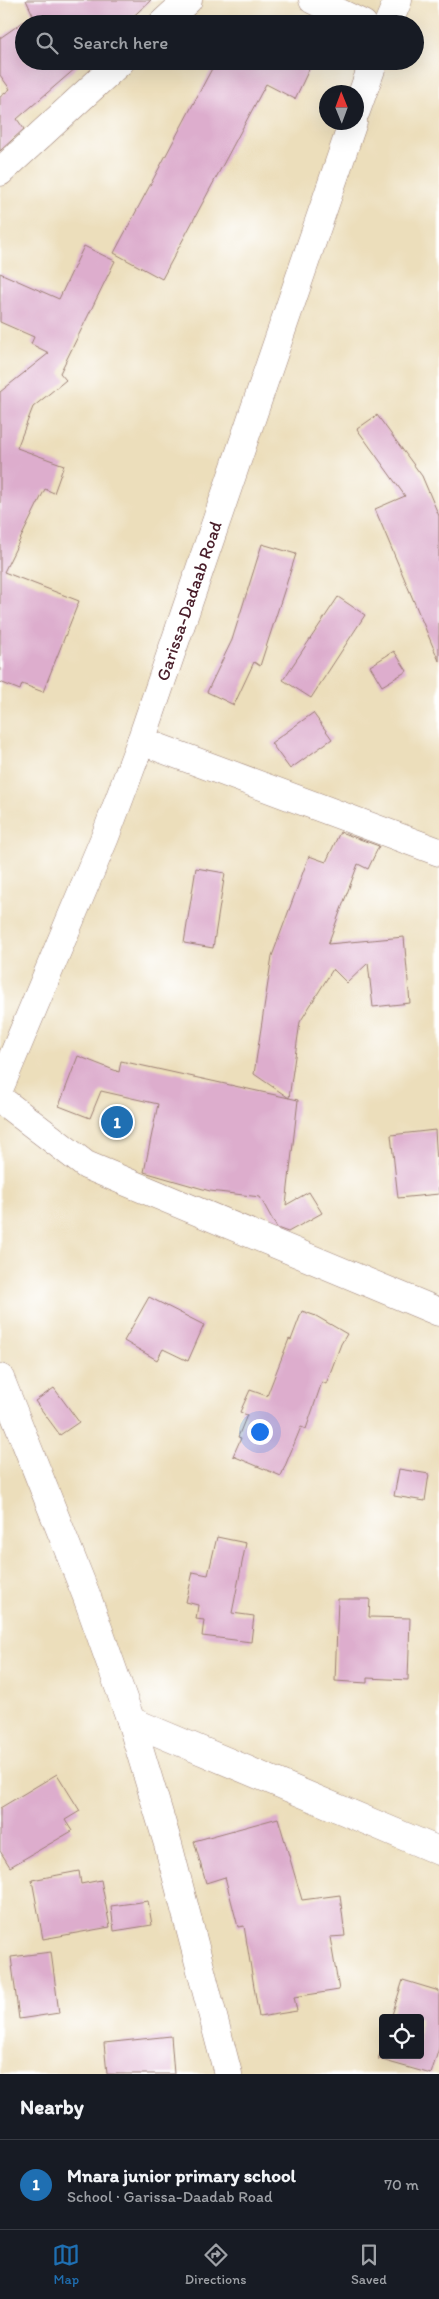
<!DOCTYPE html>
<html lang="en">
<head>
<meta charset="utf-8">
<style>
	body { margin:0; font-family:Itim,sans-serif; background:#20242c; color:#f1f3f6 }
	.controls { position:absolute; right:15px; bottom:15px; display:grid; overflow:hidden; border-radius:5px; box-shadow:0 5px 20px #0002 }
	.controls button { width:45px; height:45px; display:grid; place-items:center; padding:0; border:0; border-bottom:1px solid #363941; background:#171b24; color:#f1f3f6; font:25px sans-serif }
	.compass { position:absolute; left:319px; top:85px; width:45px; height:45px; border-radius:50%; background:#171b24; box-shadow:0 5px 20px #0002; rotate:359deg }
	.you { position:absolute; left:259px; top:1431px; width:18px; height:18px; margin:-12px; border:4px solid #fff; border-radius:50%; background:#1a73e8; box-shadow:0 0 0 8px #1a73e833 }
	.badge { display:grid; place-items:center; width:32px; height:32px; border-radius:50%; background:#1f6fb2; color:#fff; font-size:16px; font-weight:700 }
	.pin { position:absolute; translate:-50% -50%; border:2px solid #fff; box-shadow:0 1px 5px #0006 }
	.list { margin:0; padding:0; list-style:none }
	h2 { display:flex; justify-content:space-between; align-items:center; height:65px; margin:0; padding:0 20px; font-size:21px }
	h2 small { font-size:16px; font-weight:400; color:#9ea1a6 }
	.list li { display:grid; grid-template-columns:32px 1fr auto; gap:15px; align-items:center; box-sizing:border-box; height:90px; padding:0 20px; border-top:1px solid #363941 }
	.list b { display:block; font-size:19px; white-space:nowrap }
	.list p { margin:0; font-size:16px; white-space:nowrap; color:#9ea1a6 }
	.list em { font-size:16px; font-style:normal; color:#9ea1a6 }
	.icon { flex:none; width:28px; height:28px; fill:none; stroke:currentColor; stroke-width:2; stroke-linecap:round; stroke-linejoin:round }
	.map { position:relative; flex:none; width:439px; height:2074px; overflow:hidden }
	.search { position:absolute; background:#171b24; box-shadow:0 5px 20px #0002; left:15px; right:15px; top:15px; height:55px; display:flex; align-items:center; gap:12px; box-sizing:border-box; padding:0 18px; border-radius:28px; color:#9ea1a6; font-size:19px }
	.sheet { height:155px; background:#171b24 }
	nav { display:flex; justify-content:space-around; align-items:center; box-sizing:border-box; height:70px; border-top:1px solid #363941; background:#171b24; font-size:14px; color:#9ea1a6 }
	nav a { display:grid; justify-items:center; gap:2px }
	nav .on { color:#1f6fb2 }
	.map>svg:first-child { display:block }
	.building { fill:#ddadcd }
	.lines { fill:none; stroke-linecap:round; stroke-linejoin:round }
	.minor-casing { stroke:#9b7e73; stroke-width:29 }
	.trunk-casing { stroke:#9b7e73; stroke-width:29 }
	.minor { stroke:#fff; stroke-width:28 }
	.trunk { stroke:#fff; stroke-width:28 }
	.labels { text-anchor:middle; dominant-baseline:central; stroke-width:4.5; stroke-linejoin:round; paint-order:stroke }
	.street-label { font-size:18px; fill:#4a1f2b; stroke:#fff }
</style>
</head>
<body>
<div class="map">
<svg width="439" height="2074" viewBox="0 0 439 2074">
	<rect width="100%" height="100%" fill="#fff"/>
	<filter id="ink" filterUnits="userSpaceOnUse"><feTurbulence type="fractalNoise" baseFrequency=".02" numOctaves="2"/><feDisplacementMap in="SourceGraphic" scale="10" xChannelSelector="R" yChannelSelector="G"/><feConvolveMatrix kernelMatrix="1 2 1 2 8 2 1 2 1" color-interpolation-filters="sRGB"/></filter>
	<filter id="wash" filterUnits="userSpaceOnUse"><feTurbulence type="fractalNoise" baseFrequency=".0096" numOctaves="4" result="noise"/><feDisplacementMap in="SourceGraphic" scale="20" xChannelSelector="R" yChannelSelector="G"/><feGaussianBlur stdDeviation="1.12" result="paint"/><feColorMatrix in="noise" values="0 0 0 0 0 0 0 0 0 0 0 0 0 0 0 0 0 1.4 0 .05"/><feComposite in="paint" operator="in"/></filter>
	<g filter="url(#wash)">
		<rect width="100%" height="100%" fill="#ecdebb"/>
		<g id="blocks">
			<g class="building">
				<polygon points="26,0 151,0 125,24 24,24 24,61 84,61 17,119 24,129 0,151 0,97 10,89 0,75 0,38 33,15"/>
				<polygon points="216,61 313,61 295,99 266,84 162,279 114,253"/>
				<polygon points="84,246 115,261 60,373 66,380 33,407 17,448 64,465 54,493 45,489 4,572 79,601 43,692 22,684 20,690 0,682 0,392 49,353 31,344 34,337 0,322 0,273 59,299"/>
				<polygon points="377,415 422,476 439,516 439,661 375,509 405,496 357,429"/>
				<polygon points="262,544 296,554 260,666 254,662 234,705 207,692 232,640"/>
				<polygon points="338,597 365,615 311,698 283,680"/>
				<polygon points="394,651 407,671 382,686 370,666"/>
				<polygon points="313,713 332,739 290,769 271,743"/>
				<polygon points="340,832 379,846 368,869 358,864 328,944 404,937 410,1003 373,1007 368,963 347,983 333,969 300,1022 289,1098 298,1100 286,1205 309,1192 322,1213 288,1232 277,1228 260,1197 210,1191 144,1172 158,1104 101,1091 90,1118 59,1106 78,1056 119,1072 121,1061 289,1098 254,1074 272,956 309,856 326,862"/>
				<polygon points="196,868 225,873 213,948 184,943"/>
				<polygon points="435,1130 439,1194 398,1198 391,1135"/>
				<polygon points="149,1297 204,1325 188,1361 163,1349 157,1360 124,1341"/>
				<polygon points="302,1311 316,1316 347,1334 341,1344 326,1384 322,1382 306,1429 301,1427 281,1476 233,1456 241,1438 238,1437 247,1415 240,1412 250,1390 267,1396 289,1339 291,1340"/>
				<polygon points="54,1388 79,1422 60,1435 35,1401"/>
				<polygon points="399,1469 429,1474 425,1501 394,1496"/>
				<polygon points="217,1537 246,1543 232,1613 254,1616 251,1642 202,1636 204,1620 196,1619 198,1605 186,1602 193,1572 208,1575"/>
				<polygon points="338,1599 370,1599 369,1617 410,1618 408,1680 367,1678 367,1683 335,1681"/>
				<polygon points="57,1774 80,1811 65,1820 72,1831 10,1867 0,1851 0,1808"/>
				<polygon points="278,1818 302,1900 340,1895 345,1936 330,1937 339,1990 294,1997 297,2011 259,2017 244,1926 238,1927 225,1877 206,1883 194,1841"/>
				<polygon points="79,1871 81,1884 101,1880 110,1927 43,1939 32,1880"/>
				<polygon points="148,1901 152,1925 114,1931 111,1906"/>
				<polygon points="51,1952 59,2013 19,2019 11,1957"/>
				<polygon points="403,1980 439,1991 439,2048 431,2074 378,2059 383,2045 383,2055 420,2055 420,2018 391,2018"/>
				<polygon points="171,2036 174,2074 107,2074 104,2043"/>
			</g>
		</g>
	</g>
	<g filter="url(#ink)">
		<use href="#blocks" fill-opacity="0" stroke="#9b7e73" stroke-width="1"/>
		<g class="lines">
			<defs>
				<g id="minor">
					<polyline points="313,0 363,24"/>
					<polyline points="162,24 188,0"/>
					<polyline points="0,172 121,61"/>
					<polyline points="141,741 439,852"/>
					<polyline points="0,1099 86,1165 439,1312"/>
					<polyline points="0,1378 87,1597 131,1721 168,1844 228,2074"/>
					<polyline points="131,1721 439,1851"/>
				</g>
				<g id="trunk">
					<polyline points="388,24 398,0"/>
					<polyline points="356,111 374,61"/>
					<polyline points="0,1087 105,837 141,741 353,122"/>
				</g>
			</defs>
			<use href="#minor" class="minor-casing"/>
			<use href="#trunk" class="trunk-casing"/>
			<use href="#minor" class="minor"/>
			<use href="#trunk" class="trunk"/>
		</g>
	</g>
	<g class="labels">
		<g class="street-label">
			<text transform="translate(189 601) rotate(-71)">Garissa-Dadaab Road</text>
		</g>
	</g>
</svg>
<div class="controls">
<button><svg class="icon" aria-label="locate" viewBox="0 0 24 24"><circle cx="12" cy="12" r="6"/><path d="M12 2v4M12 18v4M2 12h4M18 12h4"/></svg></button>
</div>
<svg class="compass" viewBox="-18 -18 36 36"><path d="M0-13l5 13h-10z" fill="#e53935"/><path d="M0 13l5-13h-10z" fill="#9ea1a6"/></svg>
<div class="you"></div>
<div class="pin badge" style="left:117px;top:1122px">1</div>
<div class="search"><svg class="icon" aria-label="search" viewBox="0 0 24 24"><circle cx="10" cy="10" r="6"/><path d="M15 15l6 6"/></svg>Search here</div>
</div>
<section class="sheet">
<h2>Nearby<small></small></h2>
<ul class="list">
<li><span class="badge">1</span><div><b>Mnara junior primary school</b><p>School · Garissa-Daadab Road</p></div><em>70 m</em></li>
</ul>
</section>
<nav>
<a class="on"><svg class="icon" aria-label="map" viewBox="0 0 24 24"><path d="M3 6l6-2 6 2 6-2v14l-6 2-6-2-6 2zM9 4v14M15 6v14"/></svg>Map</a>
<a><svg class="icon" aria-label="directions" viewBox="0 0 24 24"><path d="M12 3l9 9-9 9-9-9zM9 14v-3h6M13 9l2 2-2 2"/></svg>Directions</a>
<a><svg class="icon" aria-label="saved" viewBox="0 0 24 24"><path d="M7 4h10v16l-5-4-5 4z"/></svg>Saved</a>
</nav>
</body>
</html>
